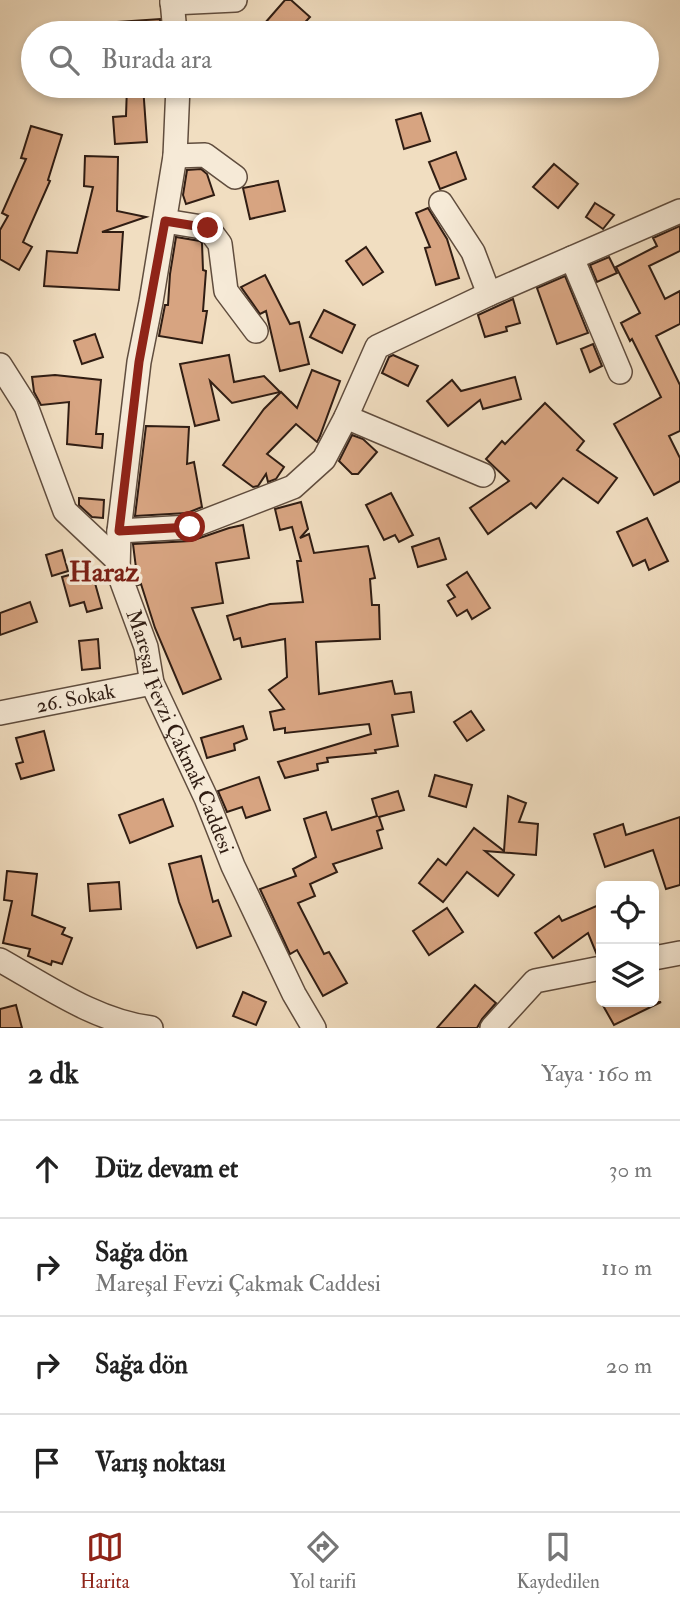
<!DOCTYPE html>
<html lang="tr">
<head>
<meta charset="utf-8">
<style>
	body { margin:0; font-family:"IM FELL Double Pica",serif; background:#f2f2f2; color:#222 }
	.controls { position:absolute; right:21px; bottom:21px; display:grid; overflow:hidden; border-radius:10px; box-shadow:0 4px 10px #0003 }
	.controls button { width:63px; height:63px; display:grid; place-items:center; padding:0; border:0; border-bottom:2px solid #e0e0e0; background:#fff; color:#222; font:35px sans-serif }
	.stop { position:absolute; width:21px; height:21px; margin:-16px; border:5px solid #8f2418; border-radius:50%; background:#fff }
	.stop.end { background:#8f2418; border-color:#fff; box-shadow:0 2px 7px #0008 }
	.list { margin:0; padding:0; list-style:none }
	h2 { display:flex; justify-content:space-between; align-items:center; height:91px; margin:0; padding:0 28px; font-size:30px }
	h2 small { font-size:23px; font-weight:400; color:#767676 }
	.list li { display:grid; grid-template-columns:46px 1fr auto; gap:21px; align-items:center; box-sizing:border-box; height:98px; padding:0 28px; border-top:2px solid #e0e0e0 }
	.list b { display:block; font-size:26px; white-space:nowrap }
	.list p { margin:0; font-size:23px; white-space:nowrap; color:#767676 }
	.list em { font-size:23px; font-style:normal; color:#767676 }
	.icon { flex:none; width:38px; height:38px; fill:none; stroke:currentColor; stroke-width:2; stroke-linecap:round; stroke-linejoin:round }
	.map { position:relative; flex:none; width:680px; height:1028px; overflow:hidden }
	.search { position:absolute; background:#fff; box-shadow:0 4px 10px #0003; left:21px; right:21px; top:21px; height:77px; display:flex; align-items:center; gap:18px; box-sizing:border-box; padding:0 24px; border-radius:38px; color:#767676; font-size:26px }
	.sheet { height:483px; background:#fff }
	nav { display:flex; justify-content:space-around; align-items:center; box-sizing:border-box; height:98px; border-top:2px solid #e0e0e0; background:#fff; font-size:19px; color:#767676 }
	nav a { display:grid; justify-items:center; gap:4px }
	nav .on { color:#8f2418 }
	.map>svg:first-child { display:block }
	.building { fill:#d7a481; stroke:#301d13; stroke-width:2 }
	.lines { fill:none; stroke-linecap:round; stroke-linejoin:round }
	.minor-casing { stroke:#604d3e; stroke-width:26 }
	.minor { stroke:#f6ead7; stroke-width:23 }
	.route { stroke:#8f2418; stroke-width:9 }
	.labels { text-anchor:middle; dominant-baseline:central; stroke-width:7; stroke-linejoin:round; paint-order:stroke }
	.street-label { font-size:21px; fill:#301d13; stroke:#f6ead7 }
	.district-label { font-size:28px; font-weight:bold; fill:#7a1f14; stroke:#f6ead7 }
</style>
</head>
<body>
<div class="map">
<svg width="680" height="1028" viewBox="0 0 680 1028">
	<rect width="100%" height="100%" fill="#f1dec1"/>
	<filter id="stains"><feTurbulence type="fractalNoise" baseFrequency=".00286" numOctaves="4"/><feColorMatrix values="0 0 0 0 .2 0 0 0 0 .09 0 0 0 0 .02 0 0 0 .5 -.17"/></filter>
	<radialGradient id="worn" r=".72"><stop offset=".6" stop-color="#630" stop-opacity="0"/><stop offset="1" stop-color="#630" stop-opacity=".3"/></radialGradient>
	<g class="building">
		<polygon points="285,0 291,0 310,17 295,33 277,33 265,23"/>
		<polygon points="160,19 161,33 119,33 118,22"/>
		<polygon points="127,86 143,86 147,142 115,144 113,117 126,116"/>
		<polygon points="421,113 430,141 404,149 396,120"/>
		<polygon points="31,126 62,135 48,180 50,181 23,242 32,247 19,270 0,259 0,230 8,216 2,213 26,159 21,158"/>
		<polygon points="456,152 466,179 440,189 429,162"/>
		<polygon points="85,156 118,157 117,211 146,217 102,232 123,232 119,290 44,286 47,251 77,253 93,187 84,186"/>
		<polygon points="554,164 578,184 558,208 533,187"/>
		<polygon points="201,169 207,174 214,195 186,204 183,195 187,170"/>
		<polygon points="278,181 285,211 250,219 243,188"/>
		<polygon points="595,203 614,215 603,229 586,217"/>
		<polygon points="428,208 447,239 459,278 436,285 425,248 430,247 416,213"/>
		<polygon points="680,226 680,251 649,266 665,299 680,291 680,324 656,336 680,385 680,431 669,436 680,458 680,481 654,495 614,424 661,397 632,339 630,341 621,323 640,313 616,267 657,246 653,238"/>
		<polygon points="176,237 200,241 202,243 203,270 206,271 203,311 207,311 202,343 159,336 165,305 168,305 170,274"/>
		<polygon points="366,247 383,272 363,285 346,261"/>
		<polygon points="609,257 617,273 597,282 590,265"/>
		<polygon points="265,275 290,324 299,322 309,364 280,371 266,311 260,314 241,287"/>
		<polygon points="565,276 588,333 557,344 537,288"/>
		<polygon points="513,299 520,323 506,327 507,331 485,337 478,315"/>
		<polygon points="324,310 355,325 342,353 310,337"/>
		<polygon points="95,334 103,357 82,364 74,341"/>
		<polygon points="593,344 602,366 590,372 581,349"/>
		<polygon points="229,355 234,382 264,376 280,392 232,403 210,381 219,420 195,426 180,364"/>
		<polygon points="393,355 418,366 408,386 382,373 389,357"/>
		<polygon points="312,370 340,381 320,436 317,442 296,424 267,454 284,467 276,479 268,482 266,474 258,486 253,487 223,465 264,409 281,392 297,408"/>
		<polygon points="55,375 101,380 96,434 103,434 102,448 67,444 69,402 41,405 34,392 32,377"/>
		<polygon points="515,377 521,399 483,409 480,400 448,426 427,401 452,380 461,391"/>
		<polygon points="545,403 584,441 577,450 617,478 598,503 563,478 536,508 531,503 488,534 470,508 509,481 486,459 502,441 505,444"/>
		<polygon points="146,426 189,427 187,464 194,462 202,507 187,513 135,516"/>
		<polygon points="352,435 363,439 377,452 358,474 352,474 339,461"/>
		<polygon points="391,493 413,535 399,542 395,535 384,540 366,505"/>
		<polygon points="79,498 104,500 103,518 92,517 79,505"/>
		<polygon points="301,502 308,529 300,538 309,534 314,553 368,546 375,578 370,579 372,605 379,605 380,639 316,642 319,694 392,681 395,694 411,692 414,712 392,715 398,746 375,750 376,753 327,758 328,762 317,764 318,770 285,778 278,762 371,734 369,724 285,733 285,728 274,730 270,712 284,709 269,690 287,677 285,639 242,647 240,638 234,640 227,616 270,604 303,602 297,561 301,561 292,527 280,530 275,509"/>
		<polygon points="647,518 668,561 649,570 645,560 633,566 617,532"/>
		<polygon points="243,525 249,558 216,563 223,603 192,608 221,679 183,694 155,628 141,584 138,585 132,569 136,568 133,544 191,541 229,528"/>
		<polygon points="439,538 446,559 418,567 412,547"/>
		<polygon points="62,550 68,571 52,576 46,555"/>
		<polygon points="91,569 102,608 87,612 84,602 70,606 62,577"/>
		<polygon points="467,572 490,608 472,619 467,610 457,616 448,601 455,597 447,585"/>
		<polygon points="30,602 37,622 0,635 0,613"/>
		<polygon points="98,639 100,668 82,670 79,641"/>
		<polygon points="471,711 484,730 467,741 454,722"/>
		<polygon points="243,726 247,739 234,744 235,750 207,758 201,738"/>
		<polygon points="44,731 54,770 21,779 16,764 23,762 16,738"/>
		<polygon points="435,775 472,785 466,807 429,796"/>
		<polygon points="259,777 270,810 246,818 242,807 227,812 218,791"/>
		<polygon points="398,791 404,810 379,817 383,829 377,831 382,848 333,864 337,872 310,884 315,896 298,903 324,954 329,952 347,983 323,996 297,950 290,954 260,889 296,876 293,869 316,857 304,819 326,812 332,830 377,816 372,799"/>
		<polygon points="508,796 526,803 519,822 538,824 536,855 485,851 514,875 498,896 467,872 443,902 419,883 438,859 446,865 474,828 504,851"/>
		<polygon points="163,799 173,826 130,843 119,815"/>
		<polygon points="680,817 680,885 666,889 653,850 605,867 594,834 623,824 626,835"/>
		<polygon points="201,856 213,902 218,900 231,936 197,948 179,902 169,864"/>
		<polygon points="7,871 37,874 32,915 65,928 62,934 72,938 62,964 52,961 51,965 28,956 30,949 3,943 12,901 4,900"/>
		<polygon points="119,882 121,909 90,911 88,884"/>
		<polygon points="601,904 601,954 597,955 588,933 553,958 535,933 559,916 562,921"/>
		<polygon points="447,908 463,932 429,955 413,931"/>
		<polygon points="475,985 496,1003 482,1019 477,1028 437,1028"/>
		<polygon points="243,992 266,1002 256,1025 233,1016"/>
		<polygon points="601,1002 661,1002 614,1025"/>
		<polygon points="16,1005 22,1028 0,1028 0,1009"/>
	</g>
	<g class="lines">
		<defs>
			<g id="minor">
				<polyline points="172,0 175,33"/>
				<polyline points="172,3 235,0"/>
				<path id="s1" d="M178,86l-3,70 -24,146 -12,60 -20,169 -1,40 28,76 6,36 54,115 27,68 61,128 20,34"/>
				<polyline points="175,156 205,155 235,177"/>
				<polyline points="441,203 473,252 489,294"/>
				<polyline points="165,221 208,228 220,244 226,291 256,331"/>
				<polyline points="572,258 620,372"/>
				<polyline points="0,365 26,406 65,511 117,560"/>
				<polyline points="346,417 483,475"/>
				<polyline points="119,531 190,527 293,487 324,459 346,417 377,347 489,294 680,211"/>
				<path id="s2" d="M0,713l152,-30"/>
				<polyline points="654,958 680,953"/>
				<path d="M0,960c48,27 96,61 151,68"/>
				<polyline points="492,1028 535,981 601,968"/>
			</g>
		</defs>
		<use href="#minor" class="minor-casing"/>
		<use href="#minor" class="minor"/>
	</g>
	<g class="lines">
		<polyline class="route" points="190,527 119,531 139,362 165,221 208,228"/>
	</g>
	<g class="labels">
		<g class="street-label">
			<text stroke="none"><textPath href="#s2" startOffset="77">26. Sokak</textPath></text>
			<text stroke="none"><textPath href="#s1" startOffset="662">Mareşal Fevzi Çakmak Caddesi</textPath></text>
		</g>
		<g class="district-label">
			<text x="104" y="572">Haraz</text>
		</g>
	</g>
	<rect width="100%" height="100%" filter="url(#stains)"/>
	<rect width="100%" height="100%" fill="url(#worn)"/>
</svg>
<div class="controls">
<button><svg class="icon" aria-label="locate" viewBox="0 0 24 24"><circle cx="12" cy="12" r="6"/><path d="M12 2v4M12 18v4M2 12h4M18 12h4"/></svg></button>
<button><svg class="icon" aria-label="layers" viewBox="0 0 24 24"><path d="M12 4l9 5-9 5-9-5zM3 14l9 5 9-5"/></svg></button>
</div>
<div class="stop" style="left:190px;top:527px"></div>
<div class="stop end" style="left:208px;top:228px"></div>
<div class="search"><svg class="icon" aria-label="search" viewBox="0 0 24 24"><circle cx="10" cy="10" r="6"/><path d="M15 15l6 6"/></svg>Burada ara</div>
</div>
<section class="sheet">
<h2>2 dk<small>Yaya · 160 m</small></h2>
<ul class="list">
<li><svg class="icon" aria-label="ahead" viewBox="0 0 24 24"><path d="M12 20V5M6 11l6-6 6 6"/></svg><div><b>Düz devam et</b></div><em>30 m</em></li>
<li><svg class="icon" aria-label="right" viewBox="0 0 24 24"><path d="M7 20v-9h11M14 6l5 5-5 5"/></svg><div><b>Sağa dön</b><p>Mareşal Fevzi Çakmak Caddesi</p></div><em>110 m</em></li>
<li><svg class="icon" aria-label="right" viewBox="0 0 24 24"><path d="M7 20v-9h11M14 6l5 5-5 5"/></svg><div><b>Sağa dön</b></div><em>20 m</em></li>
<li><svg class="icon" aria-label="arrive" viewBox="0 0 24 24"><path d="M6 21V4h12l-3 4 3 4H6"/></svg><div><b>Varış noktası</b></div></li>
</ul>
</section>
<nav>
<a class="on"><svg class="icon" aria-label="map" viewBox="0 0 24 24"><path d="M3 6l6-2 6 2 6-2v14l-6 2-6-2-6 2zM9 4v14M15 6v14"/></svg>Harita</a>
<a><svg class="icon" aria-label="directions" viewBox="0 0 24 24"><path d="M12 3l9 9-9 9-9-9zM9 14v-3h6M13 9l2 2-2 2"/></svg>Yol tarifi</a>
<a><svg class="icon" aria-label="saved" viewBox="0 0 24 24"><path d="M7 4h10v16l-5-4-5 4z"/></svg>Kaydedilen</a>
</nav>
</body>
</html>
